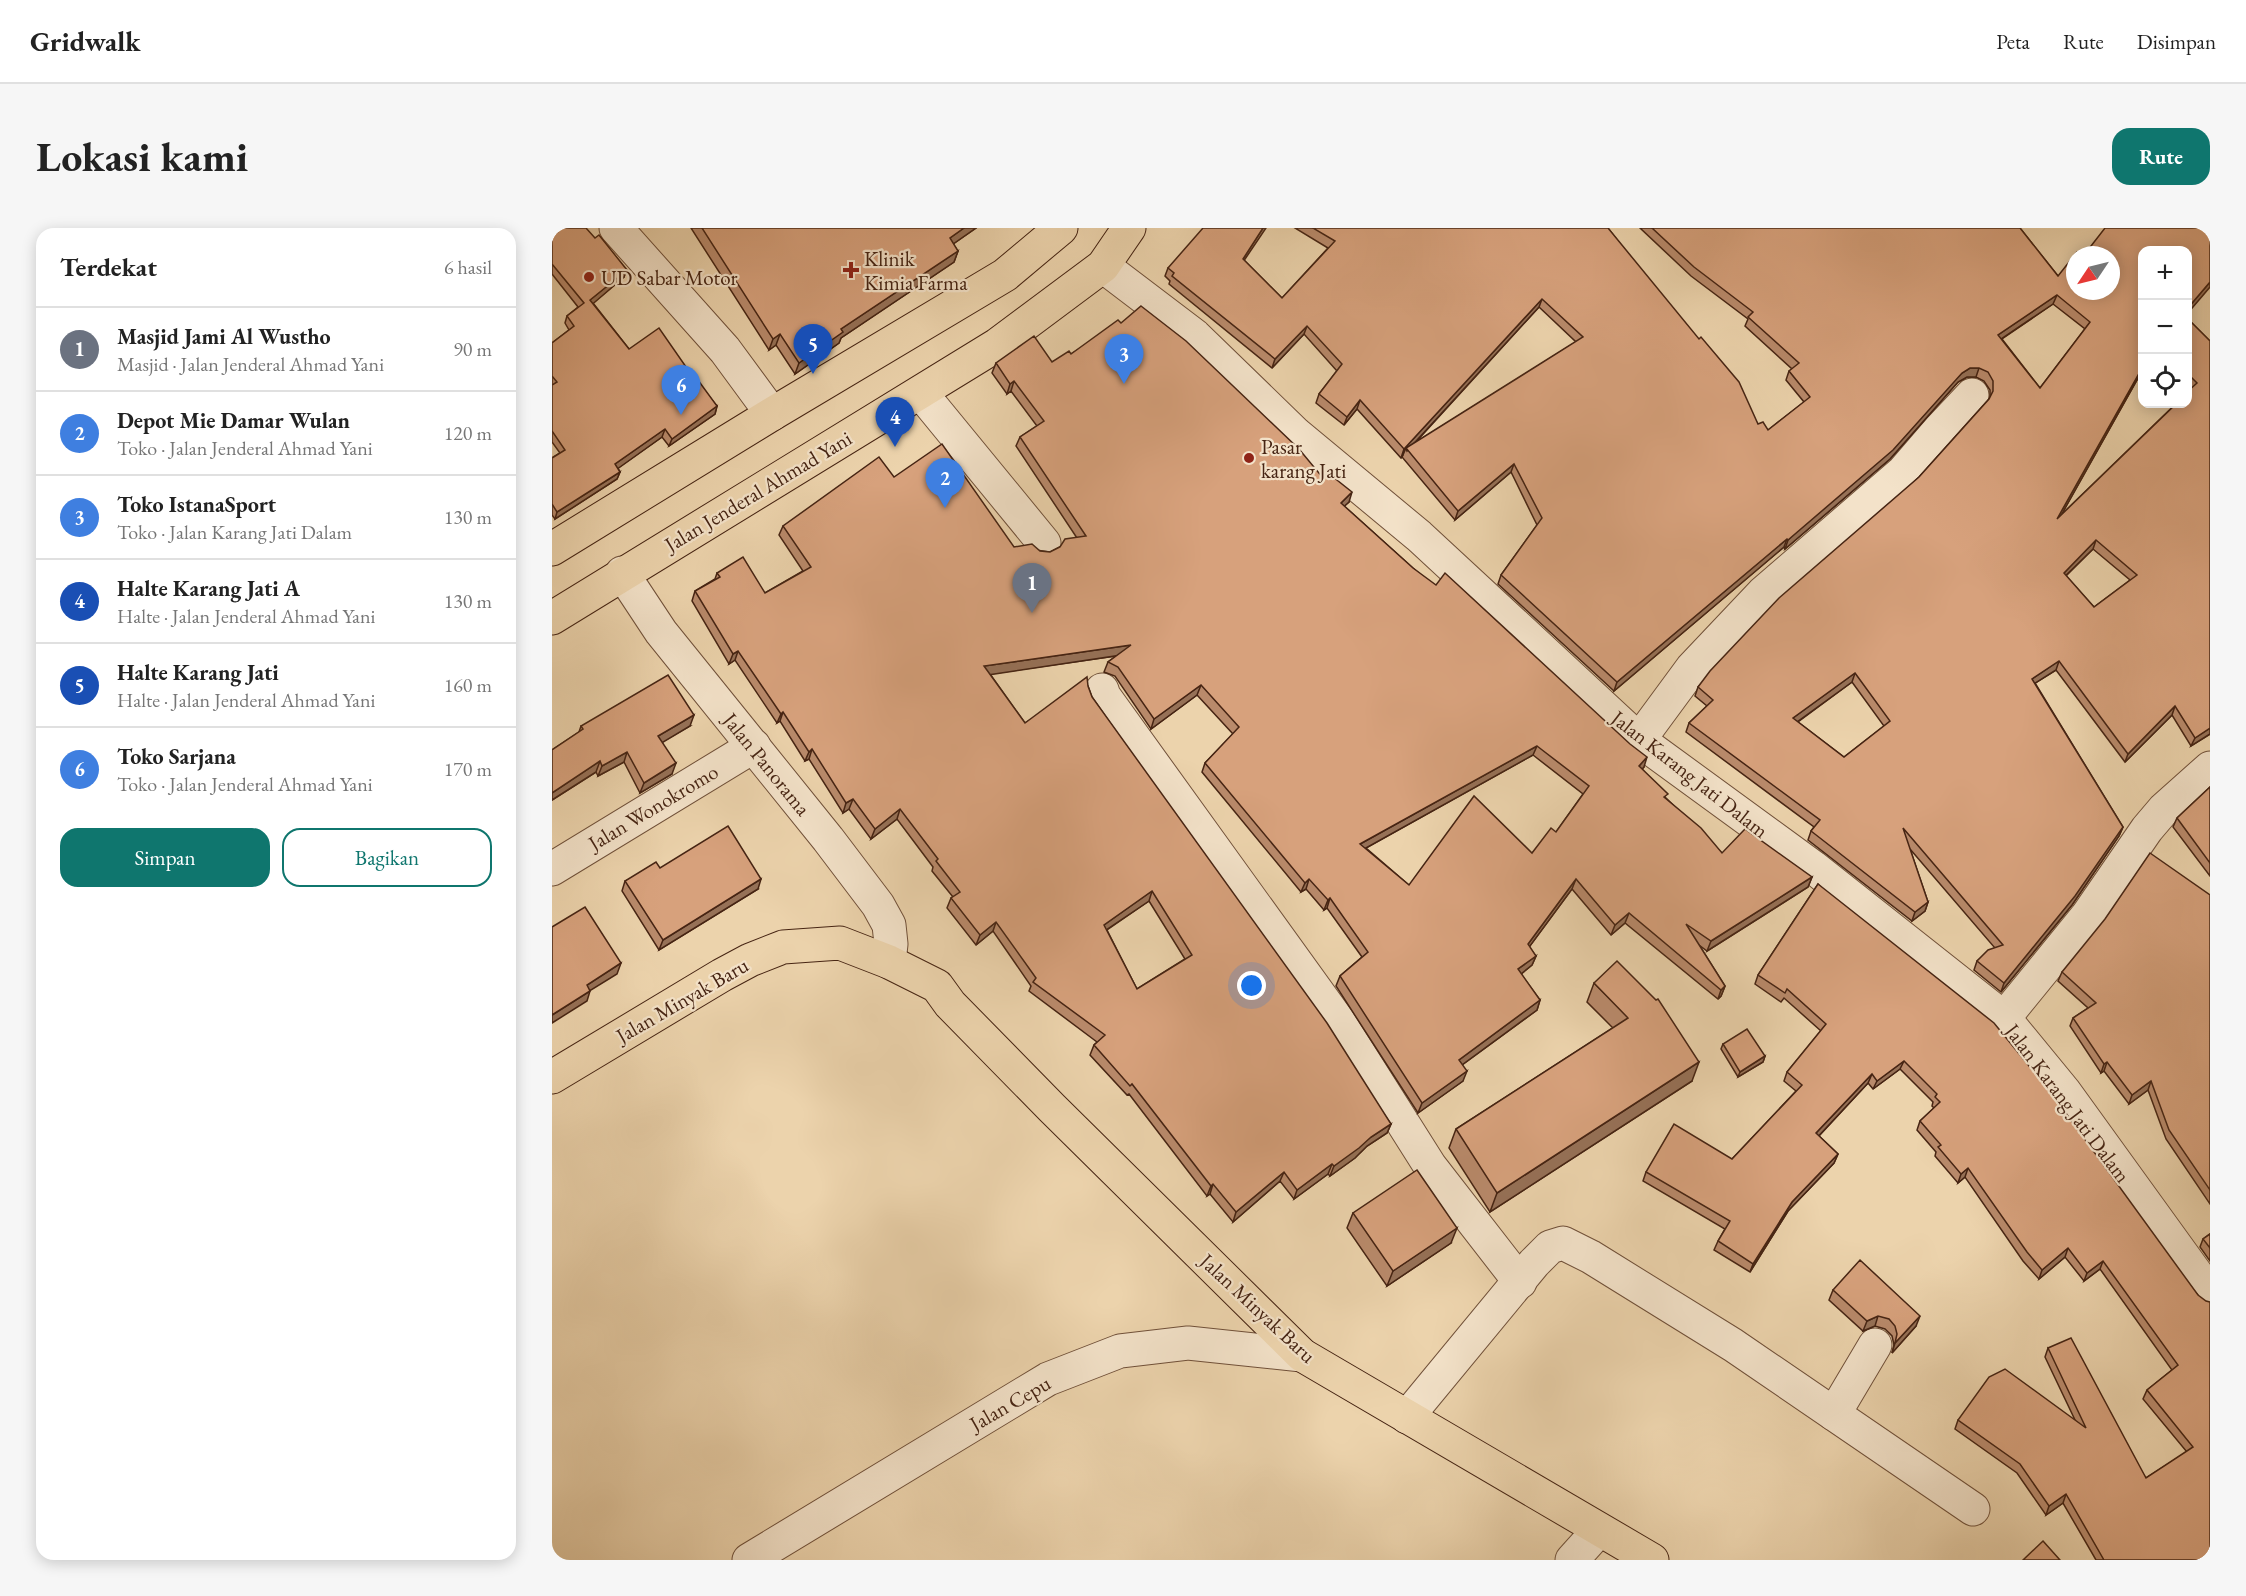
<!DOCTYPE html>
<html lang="id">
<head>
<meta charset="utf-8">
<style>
	body { margin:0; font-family:"EB Garamond",serif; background:#f6f6f6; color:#222 }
	.controls { position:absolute; right:18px; top:18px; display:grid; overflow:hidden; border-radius:12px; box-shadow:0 3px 15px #0003 }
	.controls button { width:54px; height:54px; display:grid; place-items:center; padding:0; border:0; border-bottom:2px solid #e0e0e0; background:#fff; color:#222; font:30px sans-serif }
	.compass { position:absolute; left:1514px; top:18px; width:54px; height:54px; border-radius:50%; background:#fff; box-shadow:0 3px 15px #0003; rotate:235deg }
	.you { position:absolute; left:700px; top:758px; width:21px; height:21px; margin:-15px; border:4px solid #fff; border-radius:50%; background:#1a73e8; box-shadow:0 0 0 9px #1a73e833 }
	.badge { display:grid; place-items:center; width:39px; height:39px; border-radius:50%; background:#0f766e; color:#fff; font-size:20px; font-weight:700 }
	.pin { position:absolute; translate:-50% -50px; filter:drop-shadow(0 2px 3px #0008) }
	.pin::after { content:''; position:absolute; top:32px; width:21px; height:18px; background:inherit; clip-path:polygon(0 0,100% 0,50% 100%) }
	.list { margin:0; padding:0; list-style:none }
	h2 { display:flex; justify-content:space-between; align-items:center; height:78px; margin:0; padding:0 24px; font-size:26px }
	h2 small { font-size:20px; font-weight:400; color:#767676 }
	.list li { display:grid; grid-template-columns:39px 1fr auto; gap:18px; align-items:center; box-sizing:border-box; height:84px; padding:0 24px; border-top:2px solid #e0e0e0 }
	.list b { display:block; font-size:22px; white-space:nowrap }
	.list p { margin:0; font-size:20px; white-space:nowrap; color:#767676 }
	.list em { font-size:20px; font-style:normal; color:#767676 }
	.actions { display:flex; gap:12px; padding:18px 24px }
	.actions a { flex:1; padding:14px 0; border:2px solid #0f766e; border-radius:18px; text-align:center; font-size:21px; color:#0f766e }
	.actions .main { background:#0f766e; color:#fff }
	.icon { flex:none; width:33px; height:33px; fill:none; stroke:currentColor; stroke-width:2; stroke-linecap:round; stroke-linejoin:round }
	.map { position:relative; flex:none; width:1658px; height:1332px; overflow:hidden; border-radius:18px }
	header { display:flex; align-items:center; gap:36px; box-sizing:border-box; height:84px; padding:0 30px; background:#fff; border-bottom:2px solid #e0e0e0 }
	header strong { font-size:28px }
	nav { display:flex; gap:33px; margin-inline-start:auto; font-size:21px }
	.intro { display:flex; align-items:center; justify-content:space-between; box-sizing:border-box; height:144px; padding:0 36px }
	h1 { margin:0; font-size:42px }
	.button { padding:15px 27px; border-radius:18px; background:#0f766e; color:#fff; font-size:21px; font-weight:700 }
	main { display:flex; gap:36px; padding:0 36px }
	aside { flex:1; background:#fff; border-radius:18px; box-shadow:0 3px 15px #0003 }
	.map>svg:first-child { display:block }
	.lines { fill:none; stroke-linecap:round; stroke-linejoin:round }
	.minor-casing { stroke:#705039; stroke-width:35 }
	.major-casing { stroke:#462413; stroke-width:35 }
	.minor { stroke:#f3e2c9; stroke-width:33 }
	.major { stroke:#ecd3ac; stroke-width:33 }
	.wall { fill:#b98a6b; stroke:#462413; stroke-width:1.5; fill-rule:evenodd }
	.shaded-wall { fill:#967157; stroke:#462413; stroke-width:1.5 }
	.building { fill:#d7a17c; stroke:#462413; stroke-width:1.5; fill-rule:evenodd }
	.poi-dot { fill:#8f2418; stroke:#f3e2c9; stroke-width:2 }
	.labels { text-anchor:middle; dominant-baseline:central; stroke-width:4.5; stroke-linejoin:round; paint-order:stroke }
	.poi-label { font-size:21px; fill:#462413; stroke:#f3e2c9; text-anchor:start }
	.street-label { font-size:21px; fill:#462413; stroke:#f3e2c9 }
</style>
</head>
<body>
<header>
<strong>Gridwalk</strong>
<nav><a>Peta</a><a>Rute</a><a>Disimpan</a></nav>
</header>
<div class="intro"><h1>Lokasi kami</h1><a class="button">Rute</a></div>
<main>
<aside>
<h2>Terdekat<small>6 hasil</small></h2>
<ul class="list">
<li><span class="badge" style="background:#6b7280">1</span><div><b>Masjid Jami Al Wustho</b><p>Masjid · Jalan Jenderal Ahmad Yani</p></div><em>90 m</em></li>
<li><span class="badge" style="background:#3f7fe0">2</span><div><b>Depot Mie Damar Wulan</b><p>Toko · Jalan Jenderal Ahmad Yani</p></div><em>120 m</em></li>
<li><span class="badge" style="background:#3f7fe0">3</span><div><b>Toko IstanaSport</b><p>Toko · Jalan Karang Jati Dalam</p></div><em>130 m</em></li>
<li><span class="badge" style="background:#1a4fb4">4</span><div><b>Halte Karang Jati A</b><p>Halte · Jalan Jenderal Ahmad Yani</p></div><em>130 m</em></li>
<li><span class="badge" style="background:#1a4fb4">5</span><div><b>Halte Karang Jati</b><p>Halte · Jalan Jenderal Ahmad Yani</p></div><em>160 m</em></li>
<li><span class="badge" style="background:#3f7fe0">6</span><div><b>Toko Sarjana</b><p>Toko · Jalan Jenderal Ahmad Yani</p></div><em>170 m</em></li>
</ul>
<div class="actions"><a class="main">Simpan</a><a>Bagikan</a></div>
</aside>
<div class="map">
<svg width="1658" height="1332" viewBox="0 0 1658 1332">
	<rect width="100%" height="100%" fill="#ecd3ac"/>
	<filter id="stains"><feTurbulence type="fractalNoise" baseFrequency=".00333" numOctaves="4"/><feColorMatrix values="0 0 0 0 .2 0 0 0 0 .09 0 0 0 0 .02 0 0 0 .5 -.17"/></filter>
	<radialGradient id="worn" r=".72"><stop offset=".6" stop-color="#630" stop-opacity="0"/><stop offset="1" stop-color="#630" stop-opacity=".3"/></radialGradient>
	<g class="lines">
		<defs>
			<g id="minor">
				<polyline points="64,0 173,122 220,186"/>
				<polyline points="551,38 643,108 744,206 867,308 1087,512 1261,639 1452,790 1512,863 1658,1065"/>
				<polyline points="369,165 492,315"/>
				<polyline points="70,345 109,404 276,611 326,677 337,697 339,716 337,734"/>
				<polyline points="550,462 552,468 787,794 878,938 968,1054"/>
				<polyline points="1087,512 1140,440 1211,365 1351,244 1388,201 1420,167"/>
				<polyline points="0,641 202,518"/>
				<polyline points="1452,790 1535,688 1595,601 1612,581 1658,540"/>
				<polyline points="1282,1186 1323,1117"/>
				<polyline points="855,1189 982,1035 998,1019 1011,1015 1039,1029 1181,1117 1421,1281"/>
				<polyline points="197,1332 496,1151 568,1123 636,1115 750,1127"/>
				<polyline points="1020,1332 1047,1302"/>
			</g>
			<g id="major">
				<polyline points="0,321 220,186 453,47 509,0"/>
				<polyline points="0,390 445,117 551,38 577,0"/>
				<polyline points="0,849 170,747 198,732 231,719 288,715 337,734 385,758 398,776 500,880 750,1127 1100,1332"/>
			</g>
		</defs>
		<use href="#minor" class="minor-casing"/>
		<use href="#major" class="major-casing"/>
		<use href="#minor" class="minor"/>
		<use href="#major" class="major"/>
	</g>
	<g class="wall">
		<polygon points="0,0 72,49 41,75 77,121 141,149 165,178 163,186 117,218 110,209 66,240 68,244 65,251 3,291 0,287 0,230 8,225 0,214 0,115 17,102 13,95 15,88 26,79 0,46"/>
		<polygon points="139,0 424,0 401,16 406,23 402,34 289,110 287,115 243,146 224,117 217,122"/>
		<path d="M743,0h313l150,196 10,6 36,-28 -18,-22 3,-9 3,-2 -47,-43 3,-7 -57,-43 -51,-48h380l38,48 17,15 112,-41 -50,130 -76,135 130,-126 -4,-4v-67l23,23v393l-19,12 -19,-31 -47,47 -69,-92 -21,13 88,144 -4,9 -47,69 -71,87 -27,-22 3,-9 18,-13 -85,-99 18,53 -3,9 -13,10 -104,-81 3,-9 3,-4 -128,-95 3,-9 18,-17 -12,-10 3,-9 221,-210 70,-78 1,-2v-7l-6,-9 -8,-4h-9l-9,5 -68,77 -105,90 -1,-2 -170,144 -116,-107 3,-9 36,-50 -26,-53 -56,48 -53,-63 1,-2 -2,3 -44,-49 -13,16 -28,-22 3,-9 18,-23 -33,-37 -32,34 -103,-84 1,-3 -5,-5 3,-8 76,-8 38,38 46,-50zM1501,76l32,25 -45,59 -38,-49zM987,79l37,35 -161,101zM1541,321l37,31 -36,27 -28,-31zM1300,454l32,44 -40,31 -46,-35z"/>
		<path d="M569,95l202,155 26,24 -5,4 69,62 231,199 -2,2 24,29 56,55 90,24 -4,10 -101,64 -8,-6 26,41 -4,10 -3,3 -93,-76 -14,12 -39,-46 -43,58 7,9 -4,9 -11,9 19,26 -3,10 -75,55 1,16 -45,32 -82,-127 4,-10 22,-19 -35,-49 -3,2 -18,-21 -5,3 -99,-120 3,-9 28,-29 -36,-39 -46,34 -36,-53 -11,-4 4,-10 8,-6 -126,18 35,49 63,-37 4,11 299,427 -4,9 -20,13 -12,12 -25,18 -2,-2 -34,25 -14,-18 -47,41 -23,-28 -3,2 -78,-102 -2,1 -37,-40 4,-10 3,-3 -68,-51 2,-5 -38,-55 -17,14 -29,-37 4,-10 2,-1 -21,-26 1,-4 -36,-48 -26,20 -22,-30 -6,4 -34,-54 -4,2 -25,-40 -3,2 -42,-63 -6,4 -37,-63 3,-10 20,-12 2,-6 48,20 38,-22 -24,-36 4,-9 111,-49 120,70 36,5 27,-14 -61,-92 4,-9 17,-11 -26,-35 -4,3 -15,-21 4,-10 56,-1 19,-8zM981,527l50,39 -27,38 -24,21 -123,32 -43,-37zM597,673l36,58 -48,30 -30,-59z"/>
		<polygon points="29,498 138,498 110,514 120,546 88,565 72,534 46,548 44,544 0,572 0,522 27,504"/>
		<polygon points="1658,559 1658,648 1621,599 1625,590"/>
		<polygon points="108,640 206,661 107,722 70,663 73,653"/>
		<polygon points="1266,656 1646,1067 1658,1332 1544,1332 1511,1275 1494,1287 1465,1245 1403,1201 1406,1192 1523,1192 1493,1129 1496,1120 1594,1250 1635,1224 1591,1171 1595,1162 1620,1142 1548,1041 1532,1053 1513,1029 1487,1051 1471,1033 1413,949 1406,955 1383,928 1384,924 1365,902 1368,893 1382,880 1380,878 1381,874 1348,841 1321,861 1316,855 1267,908 1286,926 1282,935 1236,983 1198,1044 1162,1022 1166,1013 1173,1001 1091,953 1094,944 1180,931 1244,863 1232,853 1235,844 1269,803 1232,770 1229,774 1203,756 1206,747"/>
		<polygon points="1658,667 1658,976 1614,911 1596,862 1577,876 1552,843 1549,845 1518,798 1521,790 1536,780 1506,753 1510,744"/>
		<polygon points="1042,755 1140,853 938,984 897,920 904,901 1061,800 1035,774"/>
		<polygon points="1171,816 1213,828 1211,834 1186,849 1169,821"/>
		<polygon points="801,985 899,1015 835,1058 795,1000"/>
		<polygon points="1658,1006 1658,1033 1648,1019 1651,1011"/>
		<polygon points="1281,1062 1364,1098 1340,1125 1342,1117 1340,1108 1333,1101 1323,1098 1311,1103 1277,1072"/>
	</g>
	<g class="shaded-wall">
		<polygon points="412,0 424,0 394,21 398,10"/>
		<polygon points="711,0 714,0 687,40 691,31"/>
		<polygon points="406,23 402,34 289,110 287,115 243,146 247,135 289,101"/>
		<polygon points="75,42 72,49 36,80 38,72"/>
		<polygon points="1658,54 1658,59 1635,86 1635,81"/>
		<polygon points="1505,67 1501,76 1443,115 1446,107"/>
		<polygon points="990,71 987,79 855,223 854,220 851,227 849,230 852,221"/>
		<polygon points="755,98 752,106 720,140 723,131"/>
		<polygon points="228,106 224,117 217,122 221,111"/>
		<polygon points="1418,140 1427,140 1424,149 1415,149 1406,154 1338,231 1233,321 1236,312 1410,145"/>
		<polygon points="1590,140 1590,144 1585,152 1502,300 1505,291"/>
		<polygon points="462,153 459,163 455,166 458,156"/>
		<polygon points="808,172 805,181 792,197 795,189"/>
		<polygon points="165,178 163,186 117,218 120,211"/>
		<polygon points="113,201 110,209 61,244 63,236"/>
		<polygon points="962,236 959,244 903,292 906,283"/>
		<polygon points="68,244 65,251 3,291 5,284"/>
		<polygon points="800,264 797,274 785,285 789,275"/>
		<polygon points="1235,311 1232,319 1062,463 1065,454"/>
		<polygon points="1544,312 1541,321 1508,353 1512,345"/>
		<polygon points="579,417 576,426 429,448 432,438"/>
		<polygon points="186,423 183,432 177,436 181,426"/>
		<polygon points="1507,433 1504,442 1477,459 1480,451"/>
		<polygon points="1303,445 1300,454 1238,499 1241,490"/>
		<polygon points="649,457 645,467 599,501 602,491"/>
		<polygon points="1623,478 1620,487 1573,534 1576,526"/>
		<polygon points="231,484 228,493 225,495 229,486"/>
		<polygon points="142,487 138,498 103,519 106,508"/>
		<polygon points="1658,500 1658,506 1639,518 1643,510"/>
		<polygon points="985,518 981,527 805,625 808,616"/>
		<polygon points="260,521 257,531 253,533 257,524"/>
		<polygon points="75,524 72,534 46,548 50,538"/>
		<polygon points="1095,529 1092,539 1084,548 1087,538"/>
		<polygon points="48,533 44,544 0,572 0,565"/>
		<polygon points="124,535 120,546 88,565 92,555"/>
		<polygon points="301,571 297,581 291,585 294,575"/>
		<polygon points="348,581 345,591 319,611 323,601"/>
		<polygon points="1571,599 1567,608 1520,677 1449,764 1452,755"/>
		<polygon points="1260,649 1256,659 1155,723 1159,713"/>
		<polygon points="209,651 206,661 107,722 111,712"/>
		<polygon points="757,651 754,661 749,664 753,655"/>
		<polygon points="1024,651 1020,661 972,726 976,716"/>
		<polygon points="600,663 597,673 548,706 552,697"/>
		<polygon points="778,670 775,680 772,682 776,672"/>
		<polygon points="1376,674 1373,683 1360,693 1363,684"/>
		<polygon points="1077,685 1073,695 1059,707 1063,697"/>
		<polygon points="444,694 441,703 424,717 428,707"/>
		<polygon points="984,728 980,737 963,751 966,741"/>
		<polygon points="69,735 65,746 31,767 35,757"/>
		<polygon points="1173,758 1169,768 1166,771 1169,762"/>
		<polygon points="38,763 35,773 0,795 0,787"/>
		<polygon points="988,772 985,782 903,842 907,832"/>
		<polygon points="1213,828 1211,834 1186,849 1188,844"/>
		<polygon points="1352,833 1348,841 1321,861 1325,853"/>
		<polygon points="1147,834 1140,853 938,984 945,965"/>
		<polygon points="1555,834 1552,843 1549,845 1552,836"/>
		<polygon points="915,843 911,853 866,885 870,875"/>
		<polygon points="1320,846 1316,855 1261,914 1264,905"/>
		<polygon points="1599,853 1596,862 1577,876 1580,867"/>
		<polygon points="839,896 835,905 815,918 803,930 778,948 782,938 819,909"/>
		<polygon points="1286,926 1282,935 1236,983 1198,1044 1201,1036 1240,974"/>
		<polygon points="780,936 776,946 742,971 745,962"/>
		<polygon points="1416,940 1413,949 1406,955 1409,946"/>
		<polygon points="732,944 728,953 681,994 684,984"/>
		<polygon points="661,956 658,966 655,968 659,958"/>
		<polygon points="905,1000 899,1015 835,1058 841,1043"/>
		<polygon points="1516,1020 1513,1029 1487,1051 1490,1042"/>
		<polygon points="1551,1033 1548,1041 1532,1053 1535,1045"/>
		<polygon points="1326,1088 1323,1098 1311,1103 1315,1093"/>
		<polygon points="1368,1088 1364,1098 1340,1125 1343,1115"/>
		<polygon points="1514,1266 1511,1275 1494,1287 1497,1278"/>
	</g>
	<g class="building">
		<polygon points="0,0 34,0 43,10 47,7 75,42 38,72 77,121 107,100 141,149 143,148 165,178 120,211 113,201 63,236 68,244 5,284 0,276 0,230 13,222 0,203 0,157 5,154 0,148 0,115 22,98 15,88 32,75 0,36"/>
		<polygon points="150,0 412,0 398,10 406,23 289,101 291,104 247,135 228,106 221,111"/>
		<path d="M651,0h60l-20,31 39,39 53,-57 -22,-13h295l91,111 2,-2 38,45 19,42 5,-2 5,8 42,-33 -21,-26 10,-8 -51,-46 5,-5 -59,-45 -42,-39h368l38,48 19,-24 5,3h-7v36h36v-36h-27l21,-27h105v54l-23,27v-59h-45v118l-85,151 119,-115h11v-12l10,-9 -10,-10v-55l23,23v387l-15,10 -20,-32 -47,48 -69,-93 -27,18 91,148 -48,69 -71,87 -27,-22 11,-11 15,-5 -100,-117 25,74 -13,10 -104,-81 9,-11 -131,-97 24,-23 -15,-13 12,-16 69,-73 140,-121 70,-78 4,-8v-10l-5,-9 -9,-4h-9l-8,5 -69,77 -105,90 -1,-1 -170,143 -116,-107 41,-57 -28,-54 -56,47 -52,-63 177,-111 -41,-38 -138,150 -44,-49 -13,17 -28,-23 23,-30 -35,-38 -32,33 -103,-83 2,-3 -6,-5zM1505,67l33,27 -50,66 -42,-53zM1544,312l41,35 -43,32 -30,-34zM1303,445l35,48 -46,36 -51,-39z"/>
		<path d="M589,78l45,35 113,108 24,29 5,-5 24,19 -11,11 72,65 23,17 9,-12 185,171 17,13 -8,9 29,28 -4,3 37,31 21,25 23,-24 67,48 -101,64 -25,-17 39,62 -4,4 -92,-77 -14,12 -39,-46 -48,65 8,12 -18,13 22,31 -81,60 8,11 -45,32 -82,-127 28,-24 -38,-54 -2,2 -19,-21 -4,4 -100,-120 34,-36 -38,-42 -47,34 -36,-52 -10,-5 23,-17 -147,21 41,57 62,-46 1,9 4,11 235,326 64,101 -20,13 -12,11 -25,18 -2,-2 -35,26 -13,-18 -48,40 -23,-28 -2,2 -79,-102 -2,2 -36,-41 11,-10 -72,-53 3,-4 -40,-56 -16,13 -29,-37 9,-6 -24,-31 2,-2 -38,-50 -25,20 -22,-30 -7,4 -34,-54 -3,3 -26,-40 -2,2 -43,-63 -5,3 -38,-63 25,-14 -3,-4 26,-16 22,36 46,-26 -28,-41 96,-69 15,20 48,-33 72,103 18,-3 8,7 10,1 10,-5 5,-8 21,-3 -66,-99 24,-16 -30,-40 -4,3 -14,-21 38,-27 18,26 17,-11 2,3 47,-34 3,3zM985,518l52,40 -33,46 -5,-4 -19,25 -58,-57 -65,89 -49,-41zM600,663l40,64 -55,34 -33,-64z"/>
		<polygon points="116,447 142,487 106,508 124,535 92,555 75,524 50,538 48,533 0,565 0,522 31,501 29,498"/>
		<polygon points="1658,559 1658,635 1625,590"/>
		<polygon points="176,598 209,651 111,712 73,653 104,634 108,640"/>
		<polygon points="1598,625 1658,667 1658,962 1617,902 1599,853 1580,867 1555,834 1552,836 1521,790 1544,775 1510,744 1553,691"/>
		<polygon points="1266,656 1442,795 1500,866 1646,1067 1654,1073 1658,1074 1658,1332 1552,1332 1514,1266 1497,1278 1468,1236 1406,1192 1437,1149 1453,1141 1534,1200 1496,1120 1519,1110 1594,1250 1641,1219 1595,1162 1626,1137 1551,1033 1535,1045 1516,1020 1490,1042 1475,1024 1416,940 1409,946 1386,919 1389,917 1368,893 1388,874 1383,869 1385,866 1352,833 1325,853 1320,846 1264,905 1286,926 1240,974 1201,1036 1166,1013 1178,993 1094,944 1122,896 1180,931 1250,857 1235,844 1274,796 1235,761 1233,765 1206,747"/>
		<polygon points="33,679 69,735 35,757 38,763 0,787 0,699"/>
		<polygon points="1065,733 1104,772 1106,771 1147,834 945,965 904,901 1076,790 1042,755"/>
		<polygon points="1195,801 1213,828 1188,844 1171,816"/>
		<polygon points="865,942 905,1000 841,1043 801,985"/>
		<polygon points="1658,1006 1658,1020 1651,1011"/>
		<polygon points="1308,1032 1368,1088 1343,1115 1345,1106 1343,1098 1337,1091 1326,1088 1315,1093 1281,1062"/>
		<polygon points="1491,1313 1508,1332 1471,1332"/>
	</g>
	<g class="poi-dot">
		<path d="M296 33h6v6h6v6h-6v6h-6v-6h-6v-6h6z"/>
		<circle cx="37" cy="49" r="6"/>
		<circle cx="697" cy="230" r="6"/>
	</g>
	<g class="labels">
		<g class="poi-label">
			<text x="312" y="30">Klinik<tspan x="312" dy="24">Kimia Farma</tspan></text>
			<text x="49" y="49">UD Sabar Motor</text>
			<text x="709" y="218">Pasar<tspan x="709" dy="24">karang Jati</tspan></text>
		</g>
		<g class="street-label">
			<text transform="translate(206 263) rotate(-31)">Jalan Jenderal Ahmad Yani</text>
			<text transform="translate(215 536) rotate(51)">Jalan Panorama</text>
			<text transform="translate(1138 546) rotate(38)">Jalan Karang Jati Dalam</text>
			<text transform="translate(101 579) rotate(-31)">Jalan Wonokromo</text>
			<text transform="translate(130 772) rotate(-30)">Jalan Minyak Baru</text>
			<text transform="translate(1516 875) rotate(53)">Jalan Karang Jati Dalam</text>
			<text transform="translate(706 1080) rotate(43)">Jalan Minyak Baru</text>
			<text transform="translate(458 1175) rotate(-30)">Jalan Cepu</text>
		</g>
	</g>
	<rect width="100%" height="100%" filter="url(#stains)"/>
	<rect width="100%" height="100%" fill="url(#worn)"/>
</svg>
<div class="controls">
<button>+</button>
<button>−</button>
<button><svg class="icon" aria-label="locate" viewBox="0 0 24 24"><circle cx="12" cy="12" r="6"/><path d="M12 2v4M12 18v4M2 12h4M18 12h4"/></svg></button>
</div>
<svg class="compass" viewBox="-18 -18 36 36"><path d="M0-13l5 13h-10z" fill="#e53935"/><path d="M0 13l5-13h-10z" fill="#767676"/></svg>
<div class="you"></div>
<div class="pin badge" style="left:480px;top:385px;background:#6b7280">1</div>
<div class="pin badge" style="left:393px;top:280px;background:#3f7fe0">2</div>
<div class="pin badge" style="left:572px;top:156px;background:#3f7fe0">3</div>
<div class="pin badge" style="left:343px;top:219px;background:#1a4fb4">4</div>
<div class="pin badge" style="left:261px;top:146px;background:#1a4fb4">5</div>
<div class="pin badge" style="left:129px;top:187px;background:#3f7fe0">6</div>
</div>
</main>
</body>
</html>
